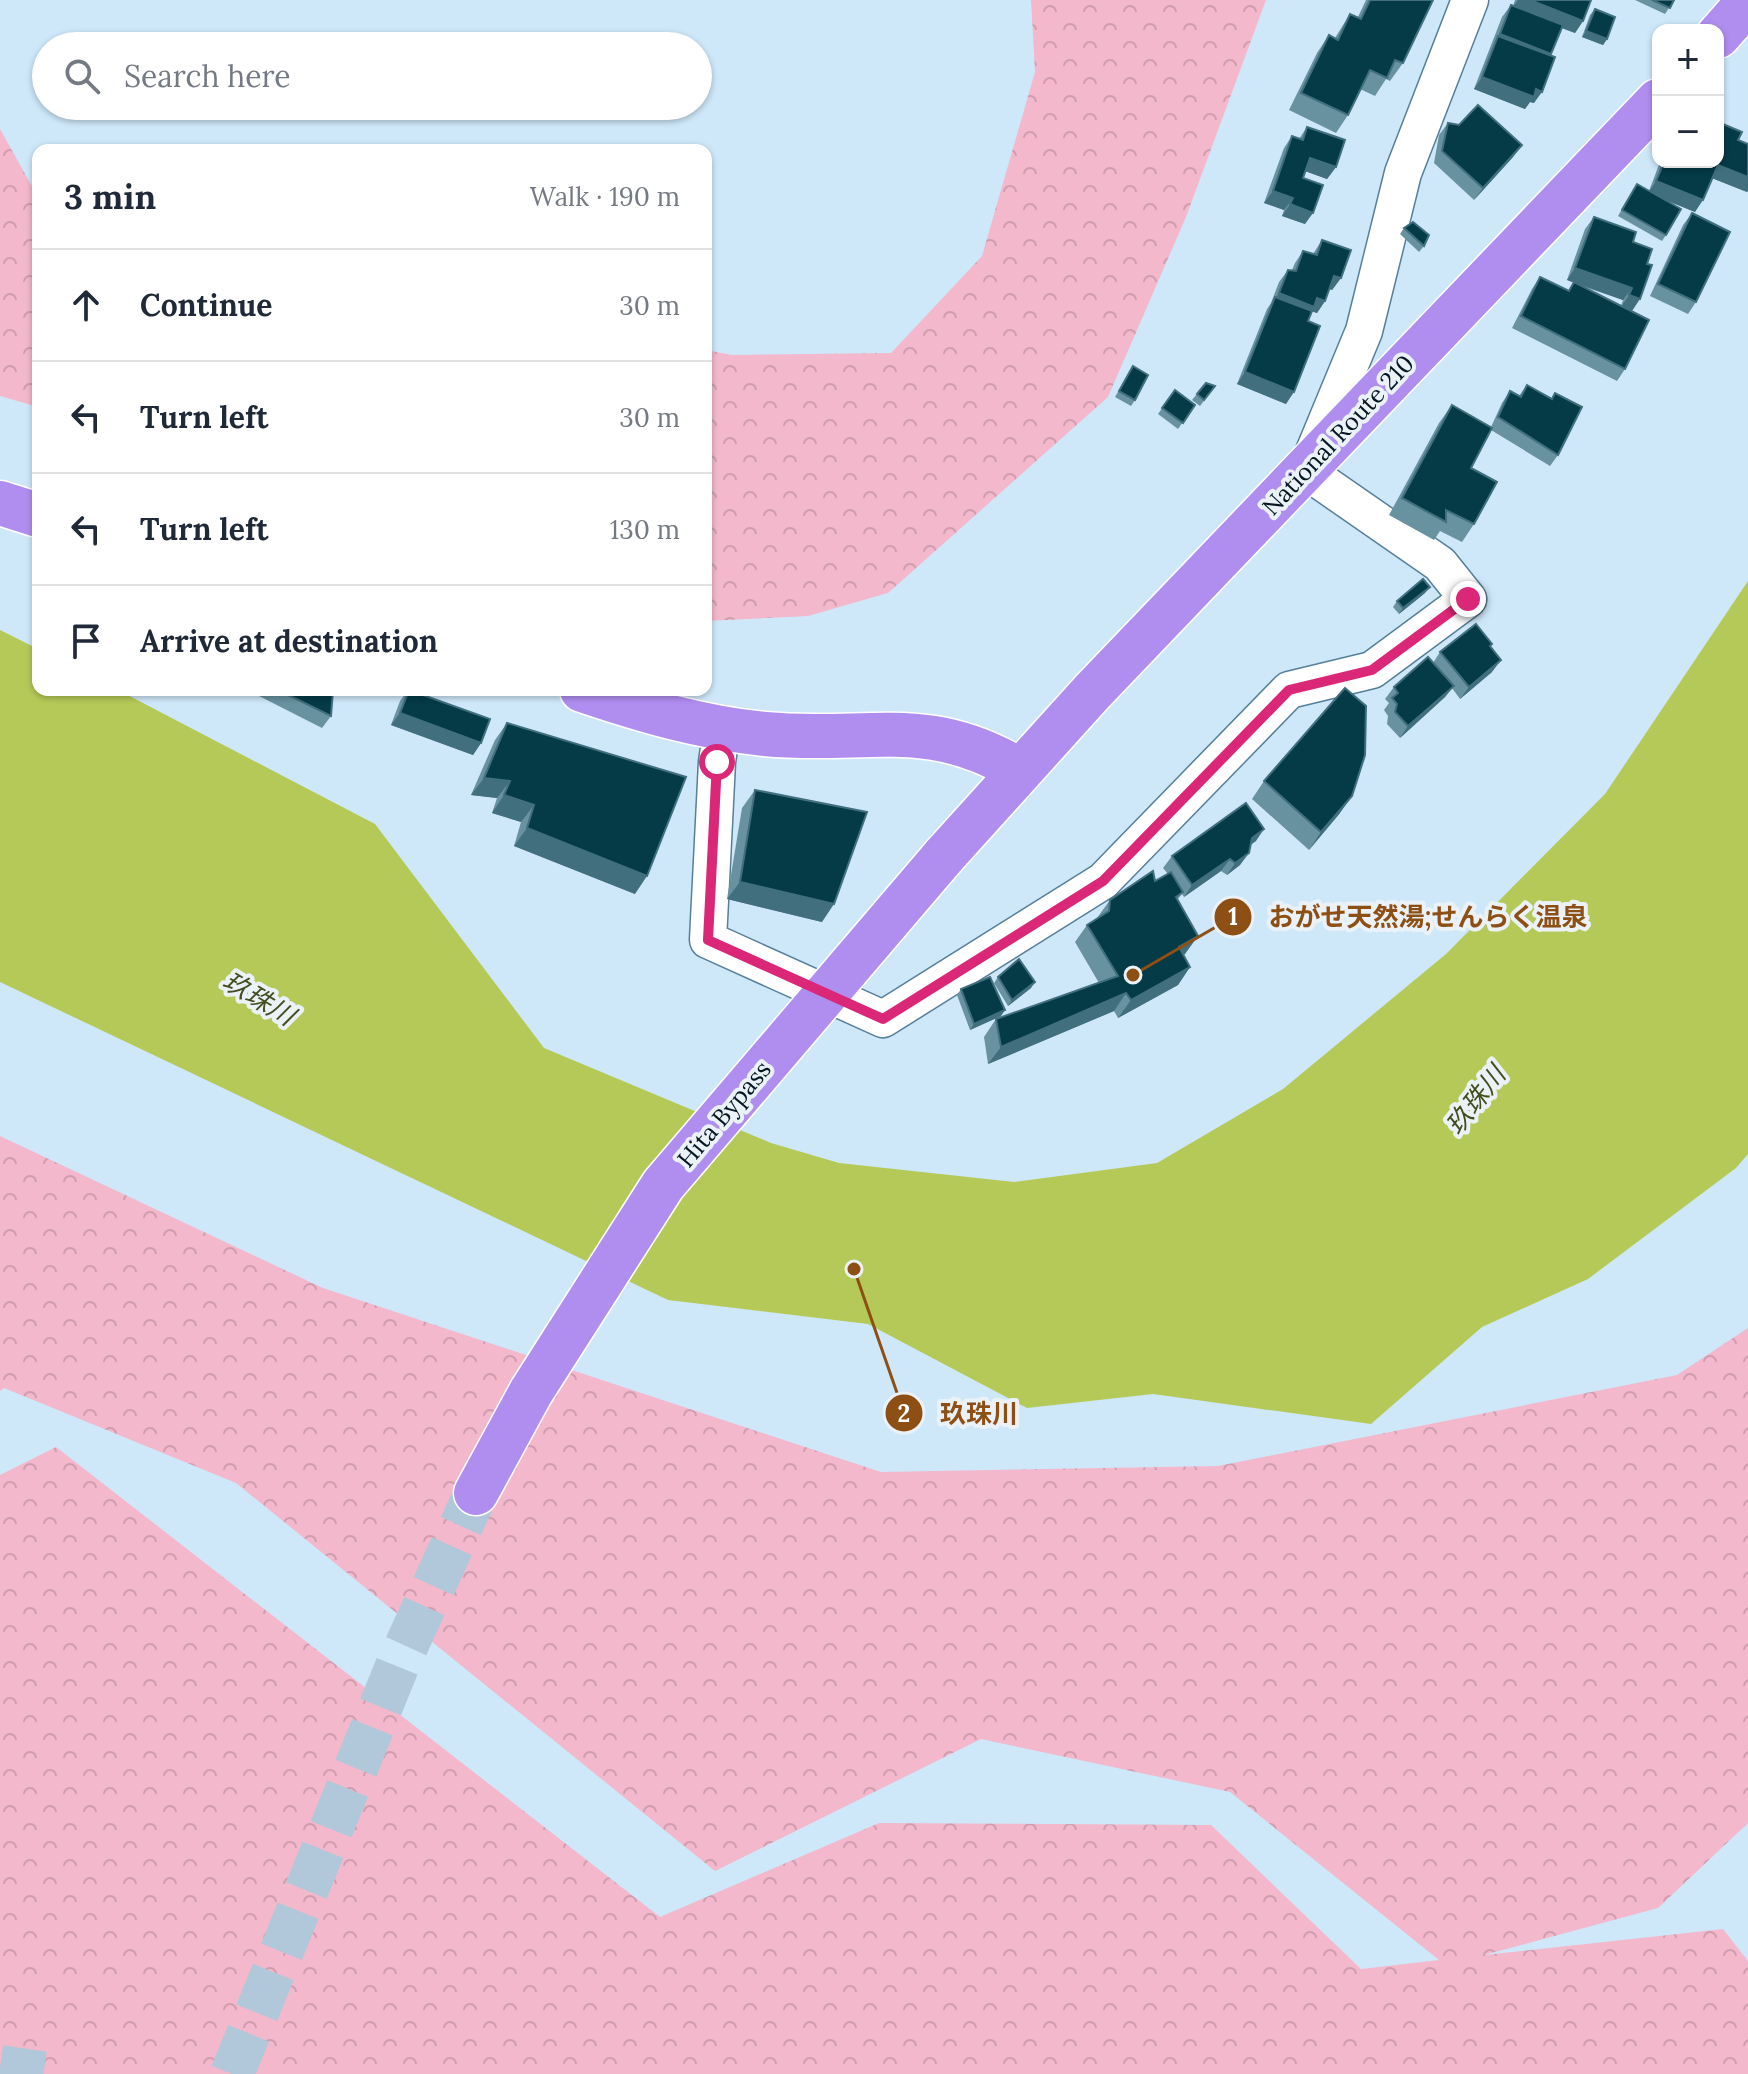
<!DOCTYPE html>
<html lang="en">
<head>
<meta charset="utf-8">
<style>
	body { margin:0; font-family:Lora,"Noto Sans JP",serif; background:#f6f6f7; color:#1f2937 }
	.controls { position:absolute; right:24px; top:24px; display:grid; overflow:hidden; border-radius:16px; box-shadow:0 2px 6px #0004 }
	.controls button { width:72px; height:72px; display:grid; place-items:center; padding:0; border:0; border-bottom:2px solid #e0e1e3; background:#fff; color:#1f2937; font:40px sans-serif }
	.stop { position:absolute; width:24px; height:24px; margin:-18px; border:6px solid #db2777; border-radius:50%; background:#fff }
	.stop.end { background:#db2777; border-color:#fff; box-shadow:0 2px 8px #0008 }
	.list { margin:0; padding:0; list-style:none }
	h2 { display:flex; justify-content:space-between; align-items:center; height:104px; margin:0; padding:0 32px; font-size:34px }
	h2 small { font-size:26px; font-weight:400; color:#747a83 }
	.list li { display:grid; grid-template-columns:52px 1fr auto; gap:24px; align-items:center; box-sizing:border-box; height:112px; padding:0 32px; border-top:2px solid #e0e1e3 }
	.list b { display:block; font-size:30px; white-space:nowrap }
	.list em { font-size:26px; font-style:normal; color:#747a83 }
	.icon { flex:none; width:44px; height:44px; fill:none; stroke:currentColor; stroke-width:2; stroke-linecap:round; stroke-linejoin:round }
	.map { position:relative; flex:none; width:1748px; height:2074px; overflow:hidden }
	.search { position:absolute; background:#fff; box-shadow:0 2px 6px #0004; left:32px; top:32px; width:680px; height:88px; display:flex; align-items:center; gap:20px; box-sizing:border-box; padding:0 28px; border-radius:44px; color:#747a83; font-size:30px }
	.panel { position:absolute; background:#fff; box-shadow:0 2px 6px #0004; left:32px; top:144px; width:680px; height:552px; border-radius:16px }
	.map>svg:first-child { display:block }
	.forest { fill:url(#forest-crowns) }
	.water { fill:#b5c958 }
	.lines { fill:none; stroke-linecap:round; stroke-linejoin:round }
	.tertiary-tunnel { stroke:#b0c8d9; stroke-width:44; stroke-dasharray:44 22; stroke-linecap:butt }
	.trunk-tunnel { stroke:#b0c8d9; stroke-width:44; stroke-dasharray:44 22; stroke-linecap:butt }
	.minor-casing { stroke:#557f9a; stroke-width:39 }
	.trunk-casing { stroke:#fff; stroke-width:47 }
	.minor { stroke:#fff; stroke-width:36 }
	.trunk { stroke:#b08ef0; stroke-width:44 }
	.trunk-bridge-casing { stroke:#fff; stroke-width:47; stroke-linecap:butt }
	.trunk-bridge { stroke:#b08ef0; stroke-width:44 }
	.wall { fill:#6992a0; fill-rule:evenodd }
	.shaded-wall { fill:#416f7d }
	.building { fill:#043b47; stroke:#416f7d; stroke-width:2 }
	.route { stroke:#db2777; stroke-width:10 }
	.labels { text-anchor:middle; dominant-baseline:central; stroke-width:8; stroke-linejoin:round; paint-order:stroke }
	.street-label { font-size:24px; fill:#051620; stroke:#eaf2f8 }
	.water-label { font-size:26px; font-style:italic; fill:#454d1f; stroke:#eaf2f8 }
	.leader { fill:none; stroke:#8d4f14; stroke-width:3 }
	.callout-dot { fill:#8d4f14; stroke:#eaf2f8; stroke-width:3 }
	.mark-label { font-size:24px; text-anchor:middle; font-weight:bold; fill:#fff }
	.callout-label { font-size:26px; text-anchor:middle; font-weight:bold; fill:#8d4f14; stroke:#eaf2f8; stroke-width:8; stroke-linejoin:round; paint-order:stroke }
</style>
</head>
<body>
<div class="map">
<svg width="1748" height="2074" viewBox="0 0 1748 2074">
	<defs>
		<pattern id="forest-crowns" width="20" height="18" patternUnits="userSpaceOnUse" patternTransform="scale(2)"><rect width="20" height="18" fill="#f3b8cb"/><path d="M2 6a3 3 0 1 1 6 0M12 15a3 3 0 1 1 6 0" fill="none" stroke="#cf9dae"/></pattern>
	</defs>
	<rect width="100%" height="100%" fill="#cee8fa"/>
	<g class="forest">
		<polygon points="1031,0 1266,0 1186,217 1108,397 888,593 808,616 706,621 706,350 732,355 891,353 982,256 1035,72"/>
		<polygon points="0,129 38,197 38,407 0,396"/>
		<polygon points="0,1136 323,1288 881,1472 1218,1466 1677,1375 1748,1328 1748,1823 1658,1908 1484,1955 1723,1929 1748,1961 1748,2074 0,2074 0,1475 56,1447 660,1917 879,1823 1211,1825 1361,1969 1439,1960 1230,1792 981,1739 715,1871 236,1483 4,1388 0,1391"/>
	</g>
	<polygon class="water" points="1748,581 1748,1154 1736,1168 1588,1279 1482,1327 1371,1424 1153,1394 1027,1408 868,1324 668,1300 0,982 0,630 38,649 38,690 118,690 375,824 544,1048 771,1143 839,1163 1014,1182 1157,1163 1283,1089 1446,954 1605,794"/>
	<g class="lines">
		<polyline class="tertiary-tunnel" points="0,2067 47,2074"/>
		<polyline class="trunk-tunnel" points="232,2074 398,1664 476,1493"/>
		<defs>
			<polyline id="minor" points="722,727 717,762 708,940 883,1019 1103,881 1289,690 1372,670 1468,599 1440,564 1306,471 1364,331 1403,173 1470,0"/>
			<g id="trunk">
				<polyline points="1718,36 1748,2"/>
				<polyline points="0,503 38,515"/>
				<path d="M582,690c59,20 120,38 183,44 99,10 161,-20 254,36"/>
				<polyline points="943,857 1092,692 1658,101"/>
				<polyline points="476,1493 531,1392"/>
			</g>
		</defs>
		<use href="#minor" class="minor-casing"/>
		<use href="#trunk" class="trunk-casing"/>
		<use href="#minor" class="minor"/>
		<use href="#trunk" class="trunk"/>
		<defs>
			<polyline id="trunk-bridge" points="531,1392 663,1185 943,857"/>
		</defs>
		<use href="#trunk-bridge" class="trunk-bridge-casing"/>
		<use href="#trunk-bridge" class="trunk-bridge"/>
	</g>
	<g class="wall">
		<polygon points="1366,0 1433,0 1403,63 1390,81 1386,79 1375,96 1360,89 1348,115 1336,133 1289,110 1317,53 1329,35 1335,38 1350,14 1358,17"/>
		<polygon points="1515,0 1591,0 1583,21 1575,33 1561,28 1550,55 1534,103 1530,102 1525,109 1474,89 1502,17 1511,5 1513,6"/>
		<polygon points="1635,0 1674,0 1665,14"/>
		<polygon points="1595,9 1607,39 1603,45 1582,37 1590,15"/>
		<polygon points="1448,123 1459,125 1513,157 1474,200 1434,163 1439,135"/>
		<polygon points="1307,127 1336,167 1327,179 1305,171 1303,178 1305,224 1282,216 1284,210 1264,203 1284,148 1292,136 1299,139"/>
		<polygon points="1738,140 1748,144 1748,190 1747,192 1712,178 1695,212 1663,199 1666,235 1662,241 1618,216 1637,184 1649,191 1660,162 1718,162"/>
		<polygon points="1692,213 1696,302 1688,314 1650,296 1683,225"/>
		<path d="M1594,217l39,25 -1,69 -7,-3v61l-8,12 -105,-53 20,-39 8,-12 28,14 6,-8 -7,-3 18,-51zM1576,284l47,16 -2,6z"/>
		<polygon points="1404,228 1424,246 1419,252 1400,234"/>
		<polygon points="1322,240 1341,278 1332,290 1329,289 1325,301 1317,313 1312,311 1308,321 1286,404 1237,384 1267,309 1271,303 1279,282 1288,270 1292,270 1295,263 1303,251 1313,254"/>
		<polygon points="1133,366 1135,400 1131,406 1115,397"/>
		<polygon points="1206,383 1215,386 1200,406 1192,400"/>
		<polygon points="1527,385 1552,398 1555,393 1558,455 1550,466 1491,430 1471,468 1474,524 1462,542 1440,531 1434,540 1389,515 1439,423 1452,405 1491,427 1502,403 1510,391 1519,396"/>
		<polygon points="1175,390 1195,405 1178,429 1158,414"/>
		<polygon points="1425,593 1399,614 1393,607 1397,601"/>
		<polygon points="1492,644 1490,647 1492,672 1460,699 1452,688 1445,697 1400,738 1387,724 1388,716 1384,710 1389,703 1385,699 1394,687 1433,663 1440,652"/>
		<polygon points="262,690 333,690 331,716 322,728 259,696"/>
		<polygon points="408,690 481,743 473,755 391,725 400,701"/>
		<polygon points="507,723 635,894 514,846 521,822 492,813 497,798 471,795 495,740"/>
		<polygon points="1264,781 1340,813 1309,850 1252,799"/>
		<polygon points="755,790 822,922 727,899 742,808"/>
		<polygon points="1256,841 1250,845 1240,865 1227,875 1221,871 1184,897 1182,894 1177,900 1185,954 1183,955 1190,967 1178,985 1118,1018 1114,1011 988,1064 984,1037 996,1019 1099,983 1075,942 1087,925 1097,918 1110,900 1155,881 1168,874 1163,868 1172,856"/>
		<polygon points="998,977 1031,988 1008,1006 994,983"/>
		<polygon points="961,989 1001,1016 970,1030 957,995"/>
	</g>
	<g class="shaded-wall">
		<polygon points="1518,0 1530,0 1583,21 1575,33 1512,8"/>
		<polygon points="1586,31 1607,39 1603,45 1582,37"/>
		<polygon points="1500,34 1551,54 1543,66 1498,36"/>
		<polygon points="1482,77 1536,89 1542,92 1534,103 1530,102 1525,109 1474,89"/>
		<polygon points="1522,145 1513,157 1474,200 1483,188"/>
		<polygon points="1310,158 1336,167 1327,179 1302,170"/>
		<polygon points="1718,165 1748,177 1748,190 1747,192 1709,177"/>
		<polygon points="1656,181 1703,200 1695,212 1648,193"/>
		<polygon points="1273,191 1293,198 1284,210 1264,203"/>
		<polygon points="1290,204 1313,213 1305,224 1282,216"/>
		<polygon points="1575,268 1632,288 1623,300 1567,280"/>
		<polygon points="1334,276 1341,278 1332,290 1326,287"/>
		<polygon points="1279,293 1317,298 1325,301 1317,313 1274,300"/>
		<polygon points="1629,295 1640,299 1632,311 1621,307"/>
		<polygon points="1245,372 1294,392 1286,404 1237,384"/>
		<polygon points="1430,587 1425,593 1399,614 1403,608"/>
		<polygon points="1501,660 1492,672 1460,699 1469,687"/>
		<polygon points="1454,686 1445,697 1400,738 1408,726"/>
		<polygon points="400,713 481,743 473,755 391,725"/>
		<polygon points="484,778 510,781 497,798 471,795"/>
		<polygon points="504,795 534,805 521,822 492,813"/>
		<polygon points="1352,796 1340,813 1309,850 1321,832"/>
		<polygon points="527,828 647,876 635,894 514,846"/>
		<polygon points="1264,829 1256,841 1243,850 1252,838"/>
		<polygon points="1249,853 1240,865 1227,875 1235,863"/>
		<polygon points="1230,859 1221,871 1184,897 1192,885"/>
		<polygon points="740,882 834,904 822,922 727,899"/>
		<polygon points="1198,936 1185,954 1167,965 1179,947"/>
		<polygon points="1190,967 1178,985 1118,1018 1131,1000"/>
		<polygon points="1035,982 1031,988 1008,1006 1012,1000"/>
		<polygon points="1126,993 1114,1011 988,1064 1001,1047"/>
		<polygon points="1005,1010 1001,1016 970,1030 974,1024"/>
	</g>
	<g class="building">
		<polygon points="1370,0 1433,0 1403,63 1395,60 1387,78 1370,70 1348,115 1301,93 1329,35 1338,40 1350,14 1361,19"/>
		<polygon points="1530,0 1591,0 1583,21"/>
		<polygon points="1652,0 1674,0 1670,8"/>
		<polygon points="1511,5 1563,25 1551,54 1500,34"/>
		<polygon points="1595,9 1615,17 1607,39 1586,31"/>
		<polygon points="1498,36 1555,57 1542,92 1536,89 1534,97 1482,77"/>
		<polygon points="1478,105 1522,145 1483,188 1442,151 1448,123 1459,125"/>
		<polygon points="1718,122 1742,132 1738,140 1748,144 1748,177 1718,165 1703,200 1656,181 1664,162 1718,162"/>
		<polygon points="1307,127 1345,140 1336,167 1310,158 1303,178 1323,185 1313,213 1290,204 1293,198 1273,191 1292,136 1303,140"/>
		<polygon points="1637,184 1681,209 1666,235 1622,210"/>
		<polygon points="1692,213 1730,232 1696,302 1658,284"/>
		<polygon points="1594,217 1636,232 1633,242 1652,249 1647,264 1652,265 1640,299 1629,295 1632,288 1575,268"/>
		<polygon points="1413,222 1429,235 1424,246 1404,228"/>
		<polygon points="1322,240 1351,250 1341,278 1334,276 1325,301 1317,298 1314,307 1279,293 1288,270 1296,271 1303,251 1317,255"/>
		<polygon points="1540,277 1569,291 1574,282 1649,320 1625,369 1521,316"/>
		<polygon points="1275,297 1312,311 1308,321 1320,326 1294,392 1245,372"/>
		<polygon points="1133,366 1148,375 1135,400 1119,391"/>
		<polygon points="1206,383 1215,386 1204,400 1197,394"/>
		<polygon points="1527,385 1552,399 1555,393 1582,407 1558,455 1498,417 1510,391 1521,397"/>
		<polygon points="1175,390 1195,405 1183,423 1162,408"/>
		<polygon points="1452,405 1492,428 1471,468 1497,482 1474,524 1446,510 1446,522 1402,498"/>
		<polygon points="1423,579 1430,587 1403,608 1397,601"/>
		<polygon points="1476,624 1492,644 1490,646 1501,660 1469,687 1440,652"/>
		<polygon points="1428,657 1454,686 1408,726 1395,712 1397,704 1392,698 1398,693 1394,687"/>
		<polygon points="1345,688 1366,706 1365,755 1352,796 1321,832 1264,781"/>
		<polygon points="278,690 333,690 331,716"/>
		<polygon points="409,690 490,719 481,743 400,713"/>
		<polygon points="507,723 686,777 647,876 527,828 534,805 504,795 510,781 484,778"/>
		<polygon points="755,790 867,812 834,904 740,882"/>
		<polygon points="1246,803 1264,829 1252,838 1249,853 1235,863 1230,859 1192,885 1172,856"/>
		<polygon points="1153,871 1155,881 1171,872 1183,892 1176,897 1198,936 1179,947 1190,967 1131,1000 1126,993 1001,1047 996,1019 1118,976 1087,925 1109,911 1110,900"/>
		<polygon points="1019,959 1035,982 1012,1000 998,977"/>
		<polygon points="990,977 1005,1010 974,1024 961,989"/>
	</g>
	<g class="lines">
		<polyline class="route" points="717,762 708,940 883,1019 1103,881 1289,690 1372,670 1468,599"/>
	</g>
	<g class="labels">
		<g class="street-label">
			<text transform="translate(1338 435) rotate(-47)">National Route 210</text>
			<text transform="translate(724 1114) rotate(-50)">Hita Bypass</text>
		</g>
		<g class="water-label">
			<text transform="translate(259 998) rotate(31)">玖珠川</text>
			<text transform="translate(1475 1100) rotate(-52)">玖珠川</text>
		</g>
	</g>
	<path class="leader" d="M1133 975L1233 917M854 1269L904 1413"/>
	<g class="callout-dot">
		<circle cx="1133" cy="975" r="8"/>
		<circle cx="854" cy="1269" r="8"/>
		<circle cx="1233" cy="917" r="20"/>
		<circle cx="904" cy="1413" r="20"/>
	</g>
	<g class="mark-label">
		<text x="1233" y="925">1</text>
		<text x="904" y="1422">2</text>
	</g>
	<g class="callout-label">
		<text x="1428" y="926">おがせ天然湯;せんらく温泉</text>
		<text x="979" y="1423">玖珠川</text>
	</g>
</svg>
<div class="controls">
<button>+</button>
<button>−</button>
</div>
<div class="stop" style="left:717px;top:762px"></div>
<div class="stop end" style="left:1468px;top:599px"></div>
<div class="search"><svg class="icon" aria-label="search" viewBox="0 0 24 24"><circle cx="10" cy="10" r="6"/><path d="M15 15l6 6"/></svg>Search here</div>
<section class="panel">
<h2>3 min<small>Walk · 190 m</small></h2>
<ul class="list">
<li><svg class="icon" aria-label="ahead" viewBox="0 0 24 24"><path d="M12 20V5M6 11l6-6 6 6"/></svg><div><b>Continue</b></div><em>30 m</em></li>
<li><svg class="icon" aria-label="left" viewBox="0 0 24 24"><path d="M17 20v-9H6M10 6l-5 5 5 5"/></svg><div><b>Turn left</b></div><em>30 m</em></li>
<li><svg class="icon" aria-label="left" viewBox="0 0 24 24"><path d="M17 20v-9H6M10 6l-5 5 5 5"/></svg><div><b>Turn left</b></div><em>130 m</em></li>
<li><svg class="icon" aria-label="arrive" viewBox="0 0 24 24"><path d="M6 21V4h12l-3 4 3 4H6"/></svg><div><b>Arrive at destination</b></div></li>
</ul>
</section>
</div>
</body>
</html>
